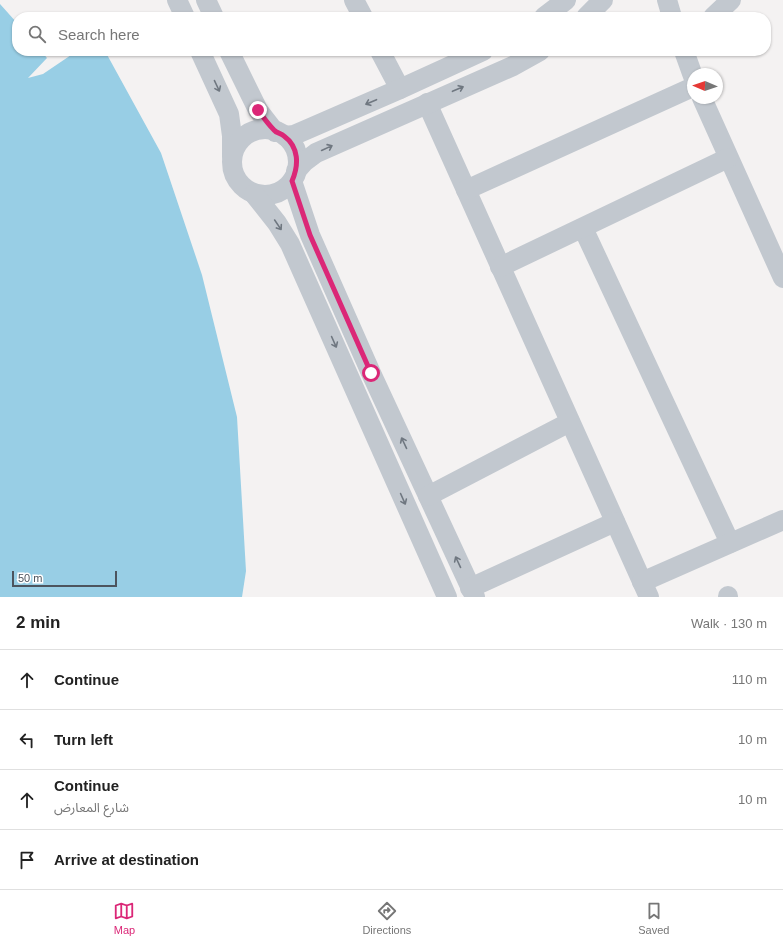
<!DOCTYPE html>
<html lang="en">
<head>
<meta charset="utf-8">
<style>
	body { margin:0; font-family:Helvetica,"Noto Sans Arabic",sans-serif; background:#f2f2f2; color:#222 }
	.compass { position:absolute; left:687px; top:68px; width:36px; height:36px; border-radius:50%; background:#fff; box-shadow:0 1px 3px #0004; rotate:272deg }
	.scale { position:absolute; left:12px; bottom:10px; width:105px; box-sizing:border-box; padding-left:4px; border:2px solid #4c545e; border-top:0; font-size:11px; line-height:14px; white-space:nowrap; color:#4c545e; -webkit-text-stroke:3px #fff; paint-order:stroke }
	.stop { position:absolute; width:12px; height:12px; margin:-9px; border:3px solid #db2777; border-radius:50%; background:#fff }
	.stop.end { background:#db2777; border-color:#fff; box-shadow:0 1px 4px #0008 }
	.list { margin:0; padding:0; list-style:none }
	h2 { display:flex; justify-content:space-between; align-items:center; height:52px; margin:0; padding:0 16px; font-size:17px }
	h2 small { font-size:13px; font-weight:400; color:#767676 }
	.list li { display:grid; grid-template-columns:26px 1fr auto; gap:12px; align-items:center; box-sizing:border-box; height:60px; padding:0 16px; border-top:1px solid #e0e0e0 }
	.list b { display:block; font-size:15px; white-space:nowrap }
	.list p { margin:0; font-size:13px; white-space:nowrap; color:#767676 }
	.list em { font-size:13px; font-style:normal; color:#767676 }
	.icon { flex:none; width:22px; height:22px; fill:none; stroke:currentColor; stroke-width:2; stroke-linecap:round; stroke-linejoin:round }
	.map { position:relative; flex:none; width:783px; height:597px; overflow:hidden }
	.search { position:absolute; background:#fff; box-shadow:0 1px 3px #0004; left:12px; right:12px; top:12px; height:44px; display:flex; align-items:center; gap:10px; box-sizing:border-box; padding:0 14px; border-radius:16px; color:#767676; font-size:15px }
	.sheet { height:292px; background:#fff }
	nav { display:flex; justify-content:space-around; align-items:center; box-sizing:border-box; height:56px; border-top:1px solid #e0e0e0; background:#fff; font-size:11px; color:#767676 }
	nav a { display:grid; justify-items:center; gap:2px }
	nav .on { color:#db2777 }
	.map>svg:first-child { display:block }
	.water { fill:#98cee5 }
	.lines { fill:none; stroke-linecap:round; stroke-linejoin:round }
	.minor { stroke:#c2c8cf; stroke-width:20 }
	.oneway { stroke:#6f7780 }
	.route { stroke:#db2777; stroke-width:5 }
</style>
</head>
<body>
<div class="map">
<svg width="783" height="597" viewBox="0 0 783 597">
	<rect width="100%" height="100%" fill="#f4f2f2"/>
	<polygon class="water" points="0,4 17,23 17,51 41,51 47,58 28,78 43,74 77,51 105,51 161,153 202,275 237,417 246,571 242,597 0,597"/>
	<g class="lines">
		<g class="minor">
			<polyline points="177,0 185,17"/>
			<polyline points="206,0 214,17"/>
			<polyline points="354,0 363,17"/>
			<polyline points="667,0 672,17"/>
			<polyline points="544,17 566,0"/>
			<polyline points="586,17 603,0"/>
			<polyline points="713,17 731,0"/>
			<polyline points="200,51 229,114 232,136 232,157"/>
			<polyline points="229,51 258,110 275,132"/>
			<polyline points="380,51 400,89"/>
			<polyline points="684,51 693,76"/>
			<polyline points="702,98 783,278"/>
			<polyline points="427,103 649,597"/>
			<circle cx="265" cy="162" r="33"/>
			<polyline points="285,136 294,135 308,129 400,89 483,51"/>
			<polyline points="296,171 304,162 316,153 513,66 540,51"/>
			<polyline points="292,181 310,235 371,373 475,597"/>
			<polyline points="466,190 693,87"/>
			<polyline points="254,194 277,223 290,244 447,597"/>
			<polyline points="583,228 730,543"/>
			<polyline points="500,267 728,158"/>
			<polyline points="428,496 570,422"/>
			<polyline points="642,582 783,520"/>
			<polyline points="470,588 615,522"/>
			<polyline points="728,596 728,597"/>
		</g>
	</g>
	<defs><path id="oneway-shaft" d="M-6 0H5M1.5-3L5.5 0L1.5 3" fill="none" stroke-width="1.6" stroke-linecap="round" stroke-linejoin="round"/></defs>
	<g class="oneway">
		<use href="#oneway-shaft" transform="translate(217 86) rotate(65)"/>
		<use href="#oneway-shaft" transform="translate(458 89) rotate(-23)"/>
		<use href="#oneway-shaft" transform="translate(371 102) rotate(157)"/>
		<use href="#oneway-shaft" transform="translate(327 148) rotate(-25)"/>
		<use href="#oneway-shaft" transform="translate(278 225) rotate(56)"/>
		<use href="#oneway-shaft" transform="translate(334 342) rotate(66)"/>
		<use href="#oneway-shaft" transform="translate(404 443) rotate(-115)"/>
		<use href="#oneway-shaft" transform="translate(403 499) rotate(66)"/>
		<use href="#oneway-shaft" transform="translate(458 562) rotate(-115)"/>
	</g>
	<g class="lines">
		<path class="route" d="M258,110c5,7 10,14 16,20 2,3 7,3 10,6 15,11 15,29 8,45l18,54 61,138"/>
	</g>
</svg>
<svg class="compass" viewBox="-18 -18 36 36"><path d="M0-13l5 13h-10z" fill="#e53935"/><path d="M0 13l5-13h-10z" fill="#767676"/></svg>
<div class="scale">50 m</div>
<div class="stop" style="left:371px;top:373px"></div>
<div class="stop end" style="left:258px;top:110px"></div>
<div class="search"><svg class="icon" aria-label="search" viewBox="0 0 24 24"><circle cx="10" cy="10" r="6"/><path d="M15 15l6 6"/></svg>Search here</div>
</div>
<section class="sheet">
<h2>2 min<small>Walk · 130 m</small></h2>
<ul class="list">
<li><svg class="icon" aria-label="ahead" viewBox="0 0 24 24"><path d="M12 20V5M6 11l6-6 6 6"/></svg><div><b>Continue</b></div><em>110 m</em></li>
<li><svg class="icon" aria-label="left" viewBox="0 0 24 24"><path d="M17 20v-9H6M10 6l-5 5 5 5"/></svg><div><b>Turn left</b></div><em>10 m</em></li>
<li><svg class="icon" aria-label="ahead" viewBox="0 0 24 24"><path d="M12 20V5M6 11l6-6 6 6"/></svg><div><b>Continue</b><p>شارع المعارض</p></div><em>10 m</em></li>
<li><svg class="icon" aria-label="arrive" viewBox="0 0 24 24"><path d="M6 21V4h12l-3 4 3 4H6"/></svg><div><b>Arrive at destination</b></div></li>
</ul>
</section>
<nav>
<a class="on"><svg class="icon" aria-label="map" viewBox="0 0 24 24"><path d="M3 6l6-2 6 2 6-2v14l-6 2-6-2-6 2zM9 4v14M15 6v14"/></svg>Map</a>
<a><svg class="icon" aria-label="directions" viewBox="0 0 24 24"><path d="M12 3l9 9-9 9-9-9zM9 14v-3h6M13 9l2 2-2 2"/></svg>Directions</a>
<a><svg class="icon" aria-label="saved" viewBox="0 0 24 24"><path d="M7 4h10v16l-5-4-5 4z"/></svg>Saved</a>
</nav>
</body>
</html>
